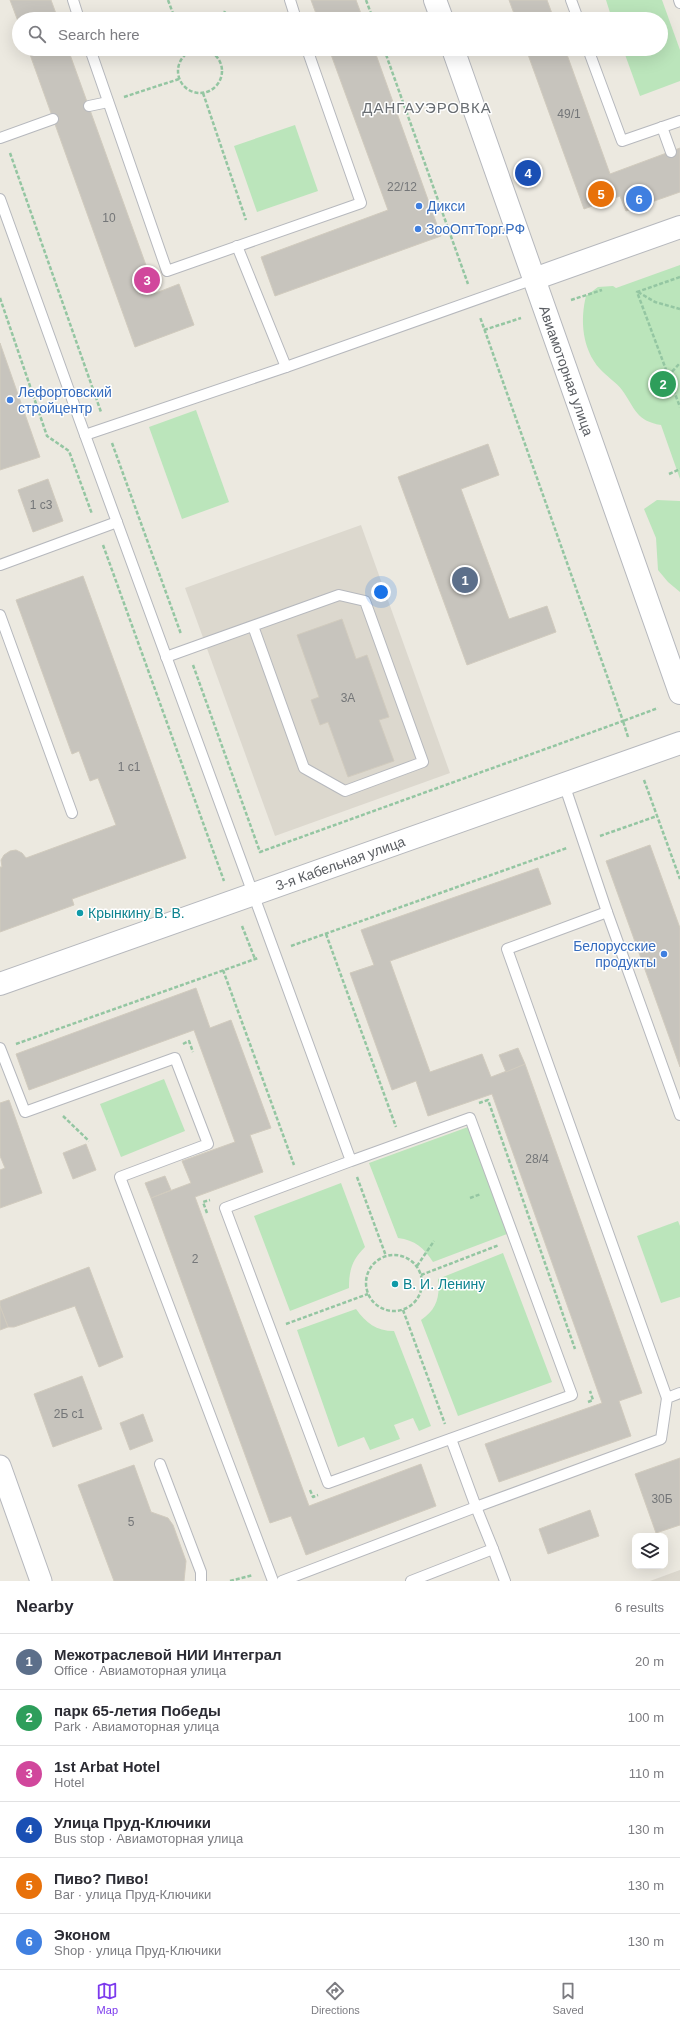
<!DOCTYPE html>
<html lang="en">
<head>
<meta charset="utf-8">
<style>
	body { margin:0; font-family:Helvetica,sans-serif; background:#f2f2f3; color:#2b2b33 }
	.controls { position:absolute; right:12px; bottom:12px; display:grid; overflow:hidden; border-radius:8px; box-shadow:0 4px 16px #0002 }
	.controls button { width:36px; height:36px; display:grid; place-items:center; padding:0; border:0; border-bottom:1px solid #e1e1e2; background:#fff; color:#2b2b33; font:20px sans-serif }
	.you { position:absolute; left:381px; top:592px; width:14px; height:14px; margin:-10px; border:3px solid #fff; border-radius:50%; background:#1a73e8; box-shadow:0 0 0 6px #1a73e833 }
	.badge { display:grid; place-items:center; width:26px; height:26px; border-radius:50%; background:#7c3aed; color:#fff; font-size:13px; font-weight:700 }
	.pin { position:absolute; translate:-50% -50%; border:2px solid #fff; box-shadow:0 1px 4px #0006 }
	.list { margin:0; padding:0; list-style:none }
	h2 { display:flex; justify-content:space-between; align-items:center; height:52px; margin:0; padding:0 16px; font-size:17px }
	h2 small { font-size:13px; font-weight:400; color:#7c7c81 }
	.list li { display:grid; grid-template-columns:26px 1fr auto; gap:12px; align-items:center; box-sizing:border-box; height:56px; padding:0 16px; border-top:1px solid #e1e1e2 }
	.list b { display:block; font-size:15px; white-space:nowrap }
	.list p { margin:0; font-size:13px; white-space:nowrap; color:#7c7c81 }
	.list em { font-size:13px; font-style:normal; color:#7c7c81 }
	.icon { flex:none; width:22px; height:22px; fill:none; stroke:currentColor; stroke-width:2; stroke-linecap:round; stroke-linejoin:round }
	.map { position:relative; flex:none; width:680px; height:1581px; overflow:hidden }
	.search { position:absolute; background:#fff; box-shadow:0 4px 16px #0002; left:12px; right:12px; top:12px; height:44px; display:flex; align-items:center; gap:10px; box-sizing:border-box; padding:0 14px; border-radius:22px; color:#7c7c81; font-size:15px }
	.sheet { height:388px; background:#fff }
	nav { display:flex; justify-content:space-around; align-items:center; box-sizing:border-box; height:56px; border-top:1px solid #e1e1e2; background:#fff; font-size:11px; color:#7c7c81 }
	nav a { display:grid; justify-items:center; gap:2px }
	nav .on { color:#7c3aed }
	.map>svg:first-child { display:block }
	.education { fill:#dcd8ce }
	.green { fill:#bbe5bb }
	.building { fill:#c7c4bd; stroke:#d1cbbe }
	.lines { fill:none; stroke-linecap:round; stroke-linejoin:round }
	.service-casing { stroke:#b6b8bd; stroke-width:12 }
	.minor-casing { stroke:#b6b8bd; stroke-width:23 }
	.tertiary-casing { stroke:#b6b8bd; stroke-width:24 }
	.path { stroke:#94c6a2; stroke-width:2.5; stroke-dasharray:4 2; stroke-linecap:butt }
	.service { stroke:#fff; stroke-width:10 }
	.minor { stroke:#fff; stroke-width:21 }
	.tertiary { stroke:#fff; stroke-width:22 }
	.shop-dot { fill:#3f7fe0; stroke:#fff; stroke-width:1.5 }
	.culture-dot { fill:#0f9aa8; stroke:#fff; stroke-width:1.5 }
	.labels { text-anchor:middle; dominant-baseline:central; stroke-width:3; stroke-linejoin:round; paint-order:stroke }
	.number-label { font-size:12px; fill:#747678 }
	.shop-label { font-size:14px; fill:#366cbe; stroke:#fff; text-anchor:start }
	.street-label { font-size:14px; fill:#595c61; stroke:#fff }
	.culture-label { font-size:14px; fill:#0d838f; stroke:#fff; text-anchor:start }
	.neighbourhood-label { font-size:15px; letter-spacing:1px; fill:#696e73; stroke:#fff }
</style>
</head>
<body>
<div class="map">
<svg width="680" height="1581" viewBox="0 0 680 1581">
	<rect width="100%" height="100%" fill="#ece9e0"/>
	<g class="education">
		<polygon points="361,525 450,773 275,836 185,588"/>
		<polygon points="680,1570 680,1581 650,1581"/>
	</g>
	<g class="green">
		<polygon points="606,0 662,0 680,50 680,81 640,96 623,49 661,49 661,19 612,19"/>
		<polygon points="295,125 318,191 257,212 234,146"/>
		<path d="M680,265v214l-19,-54c-25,-4 -26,-17 -39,-35 -6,-8 -16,-14 -22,-21 -18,-20 -20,-49 -14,-73l12,-9 15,-1 3,2z"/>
		<polygon points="196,410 229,502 182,519 149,427"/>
		<polygon points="657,500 680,501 680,592 668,582 658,570 656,538 644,509"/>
		<polygon points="164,1079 185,1131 121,1157 100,1104"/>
		<path d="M468,1127l39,107 -74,28c-9,-14 -18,-22 -35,-24l-29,-75z"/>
		<path d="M341,1183l24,64c-13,13 -16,23 -16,41l-59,23 -36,-95z"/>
		<polygon points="678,1221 680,1226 680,1297 661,1303 637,1236"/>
		<path d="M503,1253l49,129 -94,34 -37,-96c16,-11 19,-23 17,-41z"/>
		<path d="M356,1309c10,14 20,22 38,22l37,95 -12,5 -6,-13 -19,7 6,14 -30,11 -6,-13 -26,10 -41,-117z"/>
	</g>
	<g class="building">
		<polygon points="10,0 51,0 58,19 19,19 19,24"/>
		<polygon points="311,0 356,0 363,19 318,19"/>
		<polygon points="509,0 547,0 554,19 516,19"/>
		<polygon points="28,49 68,49 156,293 179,284 194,325 135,347"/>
		<polygon points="329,49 374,49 441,236 275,296 261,257 388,210"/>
		<polygon points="526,49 565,49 610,174 680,148 680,192 626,211 620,196 584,209"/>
		<polygon points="0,343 40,457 0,470"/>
		<polygon points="488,444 499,475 461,489 509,619 547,606 556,632 467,665 398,477"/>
		<polygon points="48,479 63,521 33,532 18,490"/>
		<polygon points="83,576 186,858 72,899 74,905 0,932 0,867 2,867 1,860 4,855 10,851 16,850 22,853 26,858 116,825 98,778 90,781 79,751 72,754 16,600"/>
		<polygon points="342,619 356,659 367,655 389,717 379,720 394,761 348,777 328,722 320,725 311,700 319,697 297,635"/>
		<polygon points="650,845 680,928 680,1067 606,861"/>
		<polygon points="538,868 551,904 390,961 430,1072 482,1054 491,1077 525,1064 642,1393 619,1401 631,1436 499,1482 485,1444 602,1403 492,1094 428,1116 416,1081 392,1090 350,973 374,965 361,930"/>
		<polygon points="196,988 210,1028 231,1020 271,1128 250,1135 263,1172 195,1197 309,1506 421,1464 436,1506 306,1555 291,1516 270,1523 151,1198 191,1183 182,1161 235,1142 194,1030 29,1090 16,1054"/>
		<polygon points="518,1048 525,1064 506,1072 499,1055"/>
		<polygon points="9,1100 42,1193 0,1208 0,1170 5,1168 0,1156 0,1103"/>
		<polygon points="86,1144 96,1170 73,1179 63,1153"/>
		<polygon points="165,1176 171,1190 151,1198 145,1183"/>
		<polygon points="89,1267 123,1357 99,1367 75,1306 14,1327 8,1327 0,1306 0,1301"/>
		<polygon points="0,1306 8,1327 0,1330"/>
		<polygon points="82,1376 102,1429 53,1447 34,1394"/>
		<polygon points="143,1414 153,1441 130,1450 120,1423"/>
		<polygon points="680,1458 680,1525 656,1533 635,1474"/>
		<polygon points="134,1465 151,1512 168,1518 173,1525 186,1561 184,1581 114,1581 78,1485"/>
		<polygon points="590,1510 599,1536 548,1554 539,1529"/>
	</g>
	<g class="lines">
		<defs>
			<g id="service">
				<polyline points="73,0 79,19"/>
				<polyline points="290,0 296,19"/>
				<polyline points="571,0 578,19"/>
				<polyline points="679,0 680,3"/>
				<polyline points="90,49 167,271 361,203 307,49"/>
				<polyline points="588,49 622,141 680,121"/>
				<polyline points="89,106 108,102"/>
				<polyline points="662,127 671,152"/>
				<polyline points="0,138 53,119"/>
				<polyline points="0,199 85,435 351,1161 470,1118 572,1395 328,1483 225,1208 351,1161"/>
				<polyline points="237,246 286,367"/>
				<polyline points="85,435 286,367 534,279"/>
				<polyline points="0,565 117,522"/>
				<polyline points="0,615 72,813"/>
				<polyline points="166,657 339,595 365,601 423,762 345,791 304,768 253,626"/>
				<polyline points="564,784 607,912 680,1115"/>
				<polyline points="607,912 507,949 667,1398"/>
				<polyline points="0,1048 25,1112 175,1058 208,1144 120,1177 273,1581"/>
				<polyline points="451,1439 476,1507 661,1439 667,1398 680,1393"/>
				<polyline points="160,1464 201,1572 201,1581"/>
				<polyline points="493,1549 505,1581"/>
				<polyline points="282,1581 476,1507 493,1549 411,1581"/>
			</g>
			<polyline id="minor" points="0,1466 41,1581"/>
			<g id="tertiary">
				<polyline points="435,0 442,19"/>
				<path id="s1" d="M453,49l227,644"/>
				<polyline points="534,279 680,227"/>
				<path id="s2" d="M0,984l680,-241"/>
			</g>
		</defs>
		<use href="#service" class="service-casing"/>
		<use href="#minor" class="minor-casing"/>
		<use href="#tertiary" class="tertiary-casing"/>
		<g class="path">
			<polyline points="168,0 175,19"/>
			<polyline points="366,0 373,19"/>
			<polyline points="222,19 225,11"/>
			<polyline points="186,49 188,53"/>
			<polyline points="384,49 468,284"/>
			<circle cx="200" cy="71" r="22"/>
			<polyline points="203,93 246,220"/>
			<polyline points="124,97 179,79"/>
			<polyline points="10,153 101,412"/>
			<polyline points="680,277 637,292 680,407"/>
			<polyline points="638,292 655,302 680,309"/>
			<polyline points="0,298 47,436 69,451 92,514"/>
			<polyline points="571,300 602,290"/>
			<polyline points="484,330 521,318"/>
			<polyline points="668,376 680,363"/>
			<polyline points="112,443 181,634"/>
			<polyline points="669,474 680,469"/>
			<polyline points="103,545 224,881"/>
			<polyline points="193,665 260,852 623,721 480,317"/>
			<polyline points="628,737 623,721 658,708"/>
			<polyline points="644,780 680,879"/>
			<polyline points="600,836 657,816"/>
			<polyline points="242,926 255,959"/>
			<polyline points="326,934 396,1127"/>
			<polyline points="291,946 567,848"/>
			<polyline points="223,970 294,1165"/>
			<polyline points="16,1044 258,958"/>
			<polyline points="183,1044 189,1041 193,1052"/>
			<polyline points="479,1103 488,1100 575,1349"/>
			<polyline points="63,1116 89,1141"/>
			<polyline points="357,1177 386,1256"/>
			<polyline points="470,1198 481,1194"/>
			<polyline points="207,1213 203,1202 210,1200"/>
			<circle cx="394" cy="1283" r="28"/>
			<polyline points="417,1266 434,1241"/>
			<polyline points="421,1275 499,1245"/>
			<polyline points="403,1310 445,1424"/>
			<polyline points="286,1324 368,1294"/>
			<polyline points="588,1402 593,1400 590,1391"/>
			<polyline points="310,1490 313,1497 318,1495"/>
			<polyline points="230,1581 253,1575"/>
		</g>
		<use href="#service" class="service"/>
		<use href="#minor" class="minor"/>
		<use href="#tertiary" class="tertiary"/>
	</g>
	<g class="shop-dot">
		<circle cx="419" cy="206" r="4"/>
		<circle cx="418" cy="229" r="4"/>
		<circle cx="10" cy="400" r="4"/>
		<circle cx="664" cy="954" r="4"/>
	</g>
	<g class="culture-dot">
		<circle cx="80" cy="913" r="4"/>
		<circle cx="395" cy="1284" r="4"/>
	</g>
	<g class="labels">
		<g class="number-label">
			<text x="569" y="114">49/1</text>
			<text x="402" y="187">22/12</text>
			<text x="109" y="218">10</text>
			<text x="41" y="505">1 с3</text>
			<text x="348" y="698">3А</text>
			<text x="129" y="767">1 с1</text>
			<text x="537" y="1159">28/4</text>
			<text x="195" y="1259">2</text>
			<text x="69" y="1414">2Б с1</text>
			<text x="662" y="1499">30Б</text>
			<text x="131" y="1522">5</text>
		</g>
		<g class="shop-label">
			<text x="427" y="206">Дикси</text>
			<text x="426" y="229">ЗооОптТорг.РФ</text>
			<text x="18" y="392">Лефортовский<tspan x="18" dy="16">стройцентр</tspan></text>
			<text x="656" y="946" text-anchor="end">Белорусские<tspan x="656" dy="16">продукты</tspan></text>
		</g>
		<g class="street-label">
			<text stroke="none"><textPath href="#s1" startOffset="341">Авиамоторная улица</textPath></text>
			<text stroke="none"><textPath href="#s2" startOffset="361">3-я Кабельная улица</textPath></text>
		</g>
		<g class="culture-label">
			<text x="88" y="913">Крынкину В. В.</text>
			<text x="403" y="1284">В. И. Ленину</text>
		</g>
		<g class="neighbourhood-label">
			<text x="427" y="107">ДАНГАУЭРОВКА</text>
		</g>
	</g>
</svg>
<div class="controls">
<button><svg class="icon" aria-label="layers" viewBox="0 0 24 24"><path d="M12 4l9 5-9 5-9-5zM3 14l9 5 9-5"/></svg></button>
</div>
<div class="you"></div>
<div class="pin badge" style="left:465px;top:580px;background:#5c6f8a">1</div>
<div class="pin badge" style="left:663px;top:384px;background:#2e9e5b">2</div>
<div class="pin badge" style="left:147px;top:280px;background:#d1479c">3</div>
<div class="pin badge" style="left:528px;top:173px;background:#1a4fb4">4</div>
<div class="pin badge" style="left:601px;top:194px;background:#e8710a">5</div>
<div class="pin badge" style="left:639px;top:199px;background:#3f7fe0">6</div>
<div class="search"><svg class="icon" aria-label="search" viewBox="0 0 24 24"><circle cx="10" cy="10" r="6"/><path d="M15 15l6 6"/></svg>Search here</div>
</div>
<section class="sheet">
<h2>Nearby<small>6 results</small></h2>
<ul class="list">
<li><span class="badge" style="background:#5c6f8a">1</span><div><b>Межотраслевой НИИ Интеграл</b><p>Office · Авиамоторная улица</p></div><em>20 m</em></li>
<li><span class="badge" style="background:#2e9e5b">2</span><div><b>парк 65-летия Победы</b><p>Park · Авиамоторная улица</p></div><em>100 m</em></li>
<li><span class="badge" style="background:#d1479c">3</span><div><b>1st Arbat Hotel</b><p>Hotel</p></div><em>110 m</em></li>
<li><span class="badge" style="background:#1a4fb4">4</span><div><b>Улица Пруд-Ключики</b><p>Bus stop · Авиамоторная улица</p></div><em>130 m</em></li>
<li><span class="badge" style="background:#e8710a">5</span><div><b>Пиво? Пиво!</b><p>Bar · улица Пруд-Ключики</p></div><em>130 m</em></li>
<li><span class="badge" style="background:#3f7fe0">6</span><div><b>Эконом</b><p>Shop · улица Пруд-Ключики</p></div><em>130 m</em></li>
</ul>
</section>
<nav>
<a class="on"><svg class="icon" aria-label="map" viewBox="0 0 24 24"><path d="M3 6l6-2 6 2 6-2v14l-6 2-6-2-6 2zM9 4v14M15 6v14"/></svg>Map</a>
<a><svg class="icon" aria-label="directions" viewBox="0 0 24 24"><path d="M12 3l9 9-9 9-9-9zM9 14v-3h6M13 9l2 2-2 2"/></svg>Directions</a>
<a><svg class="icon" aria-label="saved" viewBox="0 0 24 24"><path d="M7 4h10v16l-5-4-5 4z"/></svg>Saved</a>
</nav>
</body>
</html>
